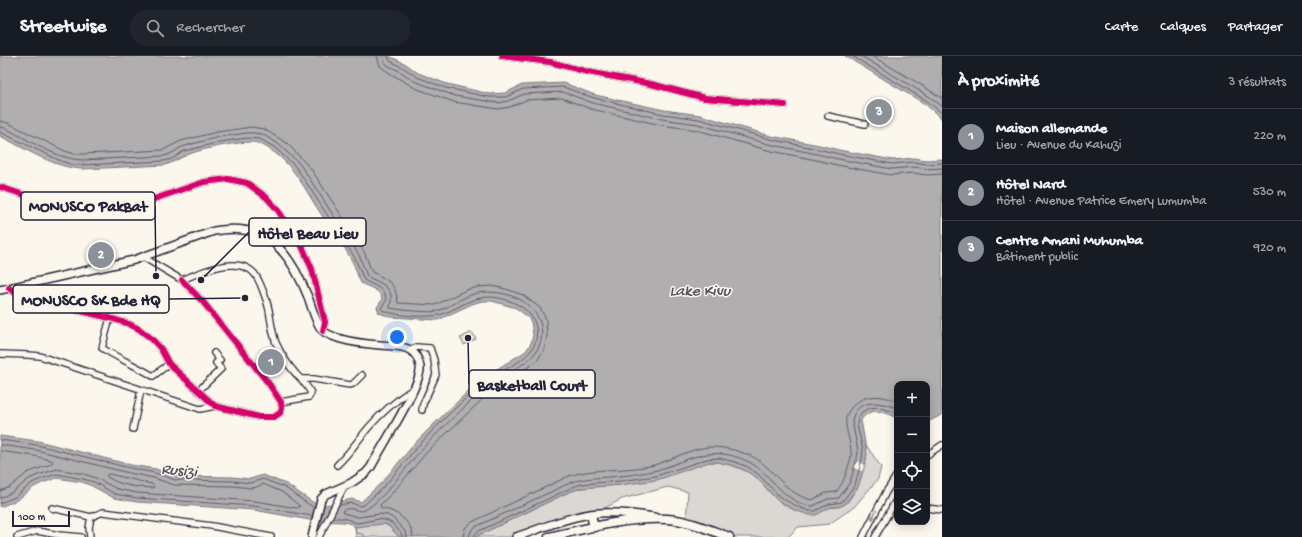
<!DOCTYPE html>
<html lang="fr">
<head>
<meta charset="utf-8">
<style>
	body { margin:0; font-family:"Gochi Hand",sans-serif; background:#20242c; color:#f1f3f6 }
	.controls { position:absolute; right:12px; bottom:12px; display:grid; overflow:hidden; border-radius:8px; box-shadow:0 2px 10px #0003 }
	.controls button { width:36px; height:36px; display:grid; place-items:center; padding:0; border:0; border-bottom:1px solid #363941; background:#171b24; color:#f1f3f6; font:20px sans-serif }
	.scale { position:absolute; left:12px; bottom:10px; width:58px; box-sizing:border-box; padding-left:4px; border:2px solid #22223b; border-top:0; font-size:11px; line-height:14px; white-space:nowrap; color:#22223b; -webkit-text-stroke:3px #fbf7ec; paint-order:stroke }
	.you { position:absolute; left:397px; top:281px; width:14px; height:14px; margin:-10px; border:3px solid #fff; border-radius:50%; background:#1a73e8; box-shadow:0 0 0 6px #1a73e833 }
	.badge { display:grid; place-items:center; width:26px; height:26px; border-radius:50%; background:#8c9099; color:#fff; font-size:13px; font-weight:700 }
	.pin { position:absolute; translate:-50% -50%; border:2px solid #fff; box-shadow:0 1px 4px #0006 }
	.list { margin:0; padding:0; list-style:none }
	h2 { display:flex; justify-content:space-between; align-items:center; height:52px; margin:0; padding:0 16px; font-size:17px }
	h2 small { font-size:13px; font-weight:400; color:#9ea1a6 }
	.list li { display:grid; grid-template-columns:26px 1fr auto; gap:12px; align-items:center; box-sizing:border-box; height:56px; padding:0 16px; border-top:1px solid #363941 }
	.list b { display:block; font-size:15px; white-space:nowrap }
	.list p { margin:0; font-size:13px; white-space:nowrap; color:#9ea1a6 }
	.list em { font-size:13px; font-style:normal; color:#9ea1a6 }
	.icon { flex:none; width:22px; height:22px; fill:none; stroke:currentColor; stroke-width:2; stroke-linecap:round; stroke-linejoin:round }
	.map { position:relative; flex:none; width:942px; height:481px; overflow:hidden }
	header { display:flex; align-items:center; gap:24px; box-sizing:border-box; height:56px; padding:0 20px; background:#171b24; border-bottom:1px solid #363941 }
	header strong { font-size:19px }
	nav { display:flex; gap:22px; margin-inline-start:auto; font-size:14px }
	.search { width:280px; height:36px; background:#20242c; display:flex; align-items:center; gap:10px; box-sizing:border-box; padding:0 14px; border-radius:16px; color:#9ea1a6; font-size:15px }
	main { display:flex }
	aside { flex:1; background:#171b24 }
	.map>svg:first-child { display:block }
	.green { fill:#dbd8d3; stroke:#7e7d87 }
	.water { fill:#b1aeb0; stroke:#787681 }
	.pier { fill:#fbf7ec }
	.lines { fill:none; stroke-linecap:round; stroke-linejoin:round }
	.shore { stroke:#5b5a6a; stroke-width:1 }
	.stream { stroke:#787681; stroke-width:1 }
	.minor-casing { stroke:#22223b; stroke-width:8 }
	.major-casing { stroke:#22223b; stroke-width:10 }
	.highway-casing { stroke:#22223b; stroke-width:11 }
	.minor { stroke:#fbf7ec; stroke-width:5.5 }
	.major { stroke:#fbf7ec; stroke-width:7 }
	.highway { stroke:#fbf7ec; stroke-width:8 }
	.cycleway-casing { stroke:#fbf7ec; stroke-width:8 }
	.cycleway { stroke:#d6006c; stroke-width:6 }
	.oneway { fill:#99979c }
	.labels { text-anchor:middle; dominant-baseline:central; stroke-width:3; stroke-linejoin:round; paint-order:stroke }
	.water-label { font-size:16px; font-style:italic; fill:#545364; stroke:#fbf7ec }
	.leader { fill:none; stroke:#22223b; stroke-width:1.5 }
	.callout-dot { fill:#22223b; stroke:#fbf7ec; stroke-width:1.5 }
	.callout { fill:#fbf7ec; stroke:#22223b; stroke-width:1.5 }
	.callout-label { font-size:16px; text-anchor:middle; font-weight:bold; fill:#22223b }
</style>
</head>
<body>
<header>
<strong>Streetwise</strong>
<div class="search"><svg class="icon" aria-label="search" viewBox="0 0 24 24"><circle cx="10" cy="10" r="6"/><path d="M15 15l6 6"/></svg>Rechercher</div>
<nav><a>Carte</a><a>Calques</a><a>Partager</a></nav>
</header>
<main>
<div class="map">
<svg width="942" height="481" viewBox="0 0 942 481">
	<rect width="100%" height="100%" fill="#fbf7ec"/>
	<filter id="ink" filterUnits="userSpaceOnUse"><feTurbulence type="fractalNoise" baseFrequency=".025" numOctaves="2"/><feDisplacementMap in="SourceGraphic" scale="8" xChannelSelector="R" yChannelSelector="G"/><feConvolveMatrix kernelMatrix="1 2 1 2 8 2 1 2 1" color-interpolation-filters="sRGB"/></filter>
	<g filter="url(#ink)">
		<g class="green">
			<polygon points="472,276 476,283 464,289 460,282"/>
			<polygon points="866,389 881,411 878,423 854,451 829,468 798,471 788,481 729,481 686,467 688,436 668,431 622,443 591,459 516,481 475,481 569,436 581,432 620,429 709,406 719,406 734,410 746,415 756,421 777,444 794,454 838,451 847,447 858,431 866,403"/>
			<path d="M380,467c9,1 13,8 19,14h-43l-1,-10z"/>
		</g>
		<g class="water">
			<path d="M0,0h389l17,8 12,9 29,11 43,10 15,-1 17,-8 42,-2 31,12 69,15 36,5 71,21 48,9 20,5 54,10 21,-2 13,2 15,-1v256l-15,7v-38h-30v34c-14,-6 -26,-12 -36,2l6,34 -2,11 -7,22 -14,18 -6,2h-7l-15,8h-7l-15,-5 -17,-10 -21,-23 -10,-6 -12,-5 -16,-4h-9l-52,18 -37,5 -39,3 -12,4 -94,45h-76l-10,-11 -5,-2 -29,3 -3,-3 -9,-2 -28,-1 -61,-11 -117,-8 -23,-4 -22,-12 -10,-4 -25,-4 -15,5 -8,4 -17,13 -17,7v-71l38,5 93,24 25,4 19,7 57,1 18,2 13,-4 23,9 28,19 7,3 31,-7 9,3 22,-21 33,-39 19,-19 46,-44 45,-28 5,-8 2,-8 -2,-13 -3,-5 -12,-9 -24,-7h-10l-10,3 -34,16 -47,-3 -12,-4 -2,-6 5,-7c-1,-11 -13,-12 -21,-17 -4,-7 -5,-15 -9,-22 -8,-16 -19,-29 -29,-44 -17,-25 -29,-54 -57,-70 -4,-2 -8,-5 -14,-5 -15,0 -52,7 -65,13 -8,3 -14,8 -22,10l-82,4c-29,-1 -57,-20 -83,-33z"/>
			<polygon points="845,0 942,0 942,63 925,48"/>
		</g>
		<polygon class="pier" points="857,405 865,409 862,415 854,412"/>
		<g class="lines">
			<g class="shore">
				<polyline points="377,0 380,10 388,16 415,32 454,46 498,53 510,51 526,44 562,42 591,53 661,69 697,74 767,94 816,104 837,109 891,119 914,117 927,119 942,118"/>
				<polyline points="383,0 384,5 387,9 401,16 414,25 455,40 498,47 508,45 524,38 563,36 593,47 662,63 698,68 768,88 817,98 838,103 892,113 915,111 927,113 942,112"/>
				<polyline points="388,0 390,5 404,12 417,21 446,32 489,41 506,41 523,33 563,31 594,42 663,58 699,63 770,83 818,93 839,98 892,108 914,106 927,108 942,107"/>
				<polyline points="852,0 927,45 942,57"/>
				<polyline points="861,0 930,41 942,50"/>
				<polyline points="872,0 913,24 942,42"/>
				<path d="M0,65l8,2 57,28 10,3h9l79,-4 18,-9 36,-9 35,-5 12,2 24,15 23,25 47,72 7,13 7,18c10,5 21,9 24,21 1,3 1,7 2,10l37,2 31,-15 12,-3 14,-1 14,3 17,6 17,13 6,11 1,17 -3,14 -8,12 -45,29 -64,61 -33,39 -14,14 1,3c14,2 31,13 32,29"/>
				<path d="M0,71l5,1c24,12 51,31 78,32l81,-4 6,-2 12,-7 10,-3 27,-7 28,-4h6l9,1 15,9 21,19 8,11 53,82 8,21c9,6 20,7 24,19 1,4 -1,9 -1,13 9,2 40,5 48,3 11,-4 20,-11 30,-15 16,-7 38,-4 53,4 16,10 26,27 18,46 -8,20 -39,28 -54,42 -21,20 -43,39 -63,61 -18,20 -33,44 -55,60 -9,6 -14,-5 -25,2l1,2 15,4 21,-3 9,1 6,4 10,11 3,7"/>
				<path d="M0,76l61,29 12,4h10l81,-4 8,-2 12,-8 9,-2 27,-7 27,-4 13,1 14,8 20,18 8,11 53,82 9,22c9,6 22,7 22,21l-5,7 1,2c13,6 50,9 63,3 15,-6 27,-16 45,-16 25,1 54,18 45,46 -6,19 -38,28 -52,40 -22,19 -44,40 -64,62 -11,12 -21,26 -33,39 -7,8 -15,14 -22,21l-4,1 -9,-3 -12,2"/>
				<polyline points="0,384 37,389 130,412 155,417 175,424 233,425 250,427 263,423 284,431 314,452"/>
				<polyline points="0,389 36,394 129,417 154,422 174,429 233,430 251,432 257,431 263,428 282,436 300,450 297,452 255,445 137,437 117,433 96,422 84,418 57,413 38,419 29,423 13,436 0,442"/>
				<polyline points="0,395 34,400 51,404 53,406 51,408 27,417 10,431 0,435"/>
				<path d="M109,418l43,10 2,3 -1,1c-18,-1 -31,-2 -46,-11v-2z"/>
				<polyline points="0,447 15,441 32,427 41,423 57,418 83,423 94,426 115,438 137,442 254,450 312,460"/>
				<polyline points="333,462 344,462 357,467 379,463 385,464 392,467 401,477 402,481"/>
				<path d="M463,481l2,-9 7,-6 97,-46c27,-9 57,-4 85,-11 17,-5 38,-17 55,-18 15,0 28,3 42,9 25,12 31,37 61,44l14,-7 10,-1c8,-11 8,-12 12,-25 1,-4 3,-7 3,-11 1,-10 -4,-21 -5,-31 -1,-7 1,-12 5,-17 12,-15 31,-13 46,-7"/>
				<path d="M469,481l2,-6 4,-4 97,-45c15,-5 32,-4 48,-6 11,-1 22,-3 33,-5 19,-4 36,-15 55,-17 14,-2 29,2 41,8 23,12 36,43 64,44l15,-7 11,-1 11,-16 7,-24 1,-7 -6,-30c4,-24 29,-19 45,-13"/>
				<polyline points="474,481 475,478 477,476 573,431 581,428 620,425 656,420 707,403 719,402 735,406 748,411 758,418 780,441 796,450 809,455 815,455 829,448 842,446 855,429 862,403 863,394 857,369 858,362 862,356 870,352 877,351 897,357"/>
			</g>
			<polyline class="stream" points="355,470 356,477 362,478 365,481"/>
			<defs>
				<g id="minor">
					<polyline points="502,0 550,6 588,16 651,28 705,42 785,49"/>
					<polyline points="828,60 865,68"/>
					<polyline points="0,131 46,146 88,155 125,153 204,126 228,123 247,127 266,141 277,153 302,190 312,213 324,262 325,266 323,275"/>
					<path d="M143,201l39,23c18,-8 55,-25 72,-7 6,7 13,28 15,37 2,11 3,22 7,33 5,11 12,22 20,31 6,6 11,11 15,19l-2,4 -28,5"/>
					<polyline points="9,232 17,238 27,242 110,262 129,268 139,273 152,283 161,293 169,308 215,350 259,361 274,361 280,357 282,353 281,346 269,328 203,246 182,224"/>
					<path d="M110,262l-8,30c17,11 35,18 51,28l16,-12"/>
					<polyline points="410,294 416,291 430,292 434,304 436,319 423,348 422,354"/>
					<polyline points="0,298 28,299 40,300 200,353 215,350"/>
					<polyline points="302,323 314,323 350,329 353,328 362,319"/>
					<polyline points="198,335 221,313 216,307 220,304 214,297"/>
					<polyline points="133,373 141,334"/>
					<polyline points="927,399 942,389"/>
					<path d="M337,409c12,-11 21,-25 32,-38 13,-15 29,-28 45,-39"/>
					<polyline points="52,452 91,461"/>
					<polyline points="927,452 942,454"/>
					<polyline points="17,481 37,475 59,479 81,481"/>
					<polyline points="90,481 89,472 91,461 103,456 212,470 271,481"/>
					<polyline points="319,481 344,431"/>
					<polyline points="863,481 886,436 897,419"/>
					<polyline points="875,481 895,446"/>
				</g>
				<g id="major">
					<path d="M0,234l134,-30 80,-29c53,-10 76,21 94,66 4,10 7,25 14,33 5,5 13,7 19,9 13,4 26,5 39,6 9,1 22,0 30,5 6,3 9,11 10,17 3,16 -40,82 -49,100l-5,6 -15,10 -25,11 -5,5 -9,38"/>
					<path d="M516,481c26,-9 56,-22 83,-24 19,-1 37,1 55,4"/>
				</g>
				<g id="highway">
					<polyline points="591,459 594,471"/>
					<path d="M549,481c39,-9 79,-20 118,-18 21,1 43,11 62,18"/>
				</g>
			</defs>
			<use href="#minor" class="minor-casing"/>
			<use href="#major" class="major-casing"/>
			<use href="#highway" class="highway-casing"/>
			<use href="#minor" class="minor"/>
			<use href="#major" class="major"/>
			<use href="#highway" class="highway"/>
			<defs>
				<g id="cycleway">
					<polyline points="502,0 550,6 588,16 651,28 705,42 785,49"/>
					<polyline points="0,131 46,146 88,155 125,153 204,126 228,123 247,127 266,141 277,153 302,190 312,213 324,262 325,266 323,275"/>
					<polyline points="9,232 17,238 27,242 110,262 129,268 139,273 152,283 161,293 169,308 215,350 259,361 274,361 280,357 282,353 281,346 269,328 203,246 182,224"/>
				</g>
			</defs>
			<use href="#cycleway" class="cycleway-casing"/>
			<use href="#cycleway" class="cycleway"/>
		</g>
		<defs><path id="oneway-solid" d="M-6-.8H1V-3.2L6.5 0L1 3.2V.8H-6Z"/></defs>
		<use class="oneway" href="#oneway-solid" transform="translate(874 459) rotate(116)"/>
	</g>
	<g class="labels">
		<g class="water-label">
			<text x="700" y="236">Lake Kivu</text>
			<text transform="translate(179 416) rotate(5)">Rusizi</text>
		</g>
	</g>
	<path class="leader" d="M156 220L155 150M201 224L249 176M245 242L169 243M468 282L469 328"/>
	<g class="callout-dot">
		<circle cx="156" cy="220" r="4"/>
		<circle cx="201" cy="224" r="4"/>
		<circle cx="245" cy="242" r="4"/>
		<circle cx="468" cy="282" r="4"/>
	</g>
	<g class="callout">
		<rect x="21" y="136" width="134" height="28" rx="4"/>
		<rect x="249" y="162" width="117" height="28" rx="4"/>
		<rect x="13" y="229" width="156" height="28" rx="4"/>
		<rect x="469" y="314" width="126" height="28" rx="4"/>
	</g>
	<g class="callout-label">
		<text x="88" y="155">MONUSCO PakBat</text>
		<text x="308" y="182">Hôtel Beau Lieu</text>
		<text x="91" y="249">MONUSCO SK Bde HQ</text>
		<text x="532" y="334">Basketball Court</text>
	</g>
</svg>
<div class="controls">
<button>+</button>
<button>−</button>
<button><svg class="icon" aria-label="locate" viewBox="0 0 24 24"><circle cx="12" cy="12" r="6"/><path d="M12 2v4M12 18v4M2 12h4M18 12h4"/></svg></button>
<button><svg class="icon" aria-label="layers" viewBox="0 0 24 24"><path d="M12 4l9 5-9 5-9-5zM3 14l9 5 9-5"/></svg></button>
</div>
<div class="scale">100 m</div>
<div class="you"></div>
<div class="pin badge" style="left:271px;top:306px">1</div>
<div class="pin badge" style="left:101px;top:199px">2</div>
<div class="pin badge" style="left:879px;top:56px">3</div>
</div>
<aside>
<h2>À proximité<small>3 résultats</small></h2>
<ul class="list">
<li><span class="badge">1</span><div><b>Maison allemande</b><p>Lieu · Avenue du Kahuzi</p></div><em>220 m</em></li>
<li><span class="badge">2</span><div><b>Hôtel Nard</b><p>Hôtel · Avenue Patrice Emery Lumumba</p></div><em>530 m</em></li>
<li><span class="badge">3</span><div><b>Centre Amani Muhumba</b><p>Bâtiment public</p></div><em>920 m</em></li>
</ul>
</aside>
</main>
</body>
</html>
